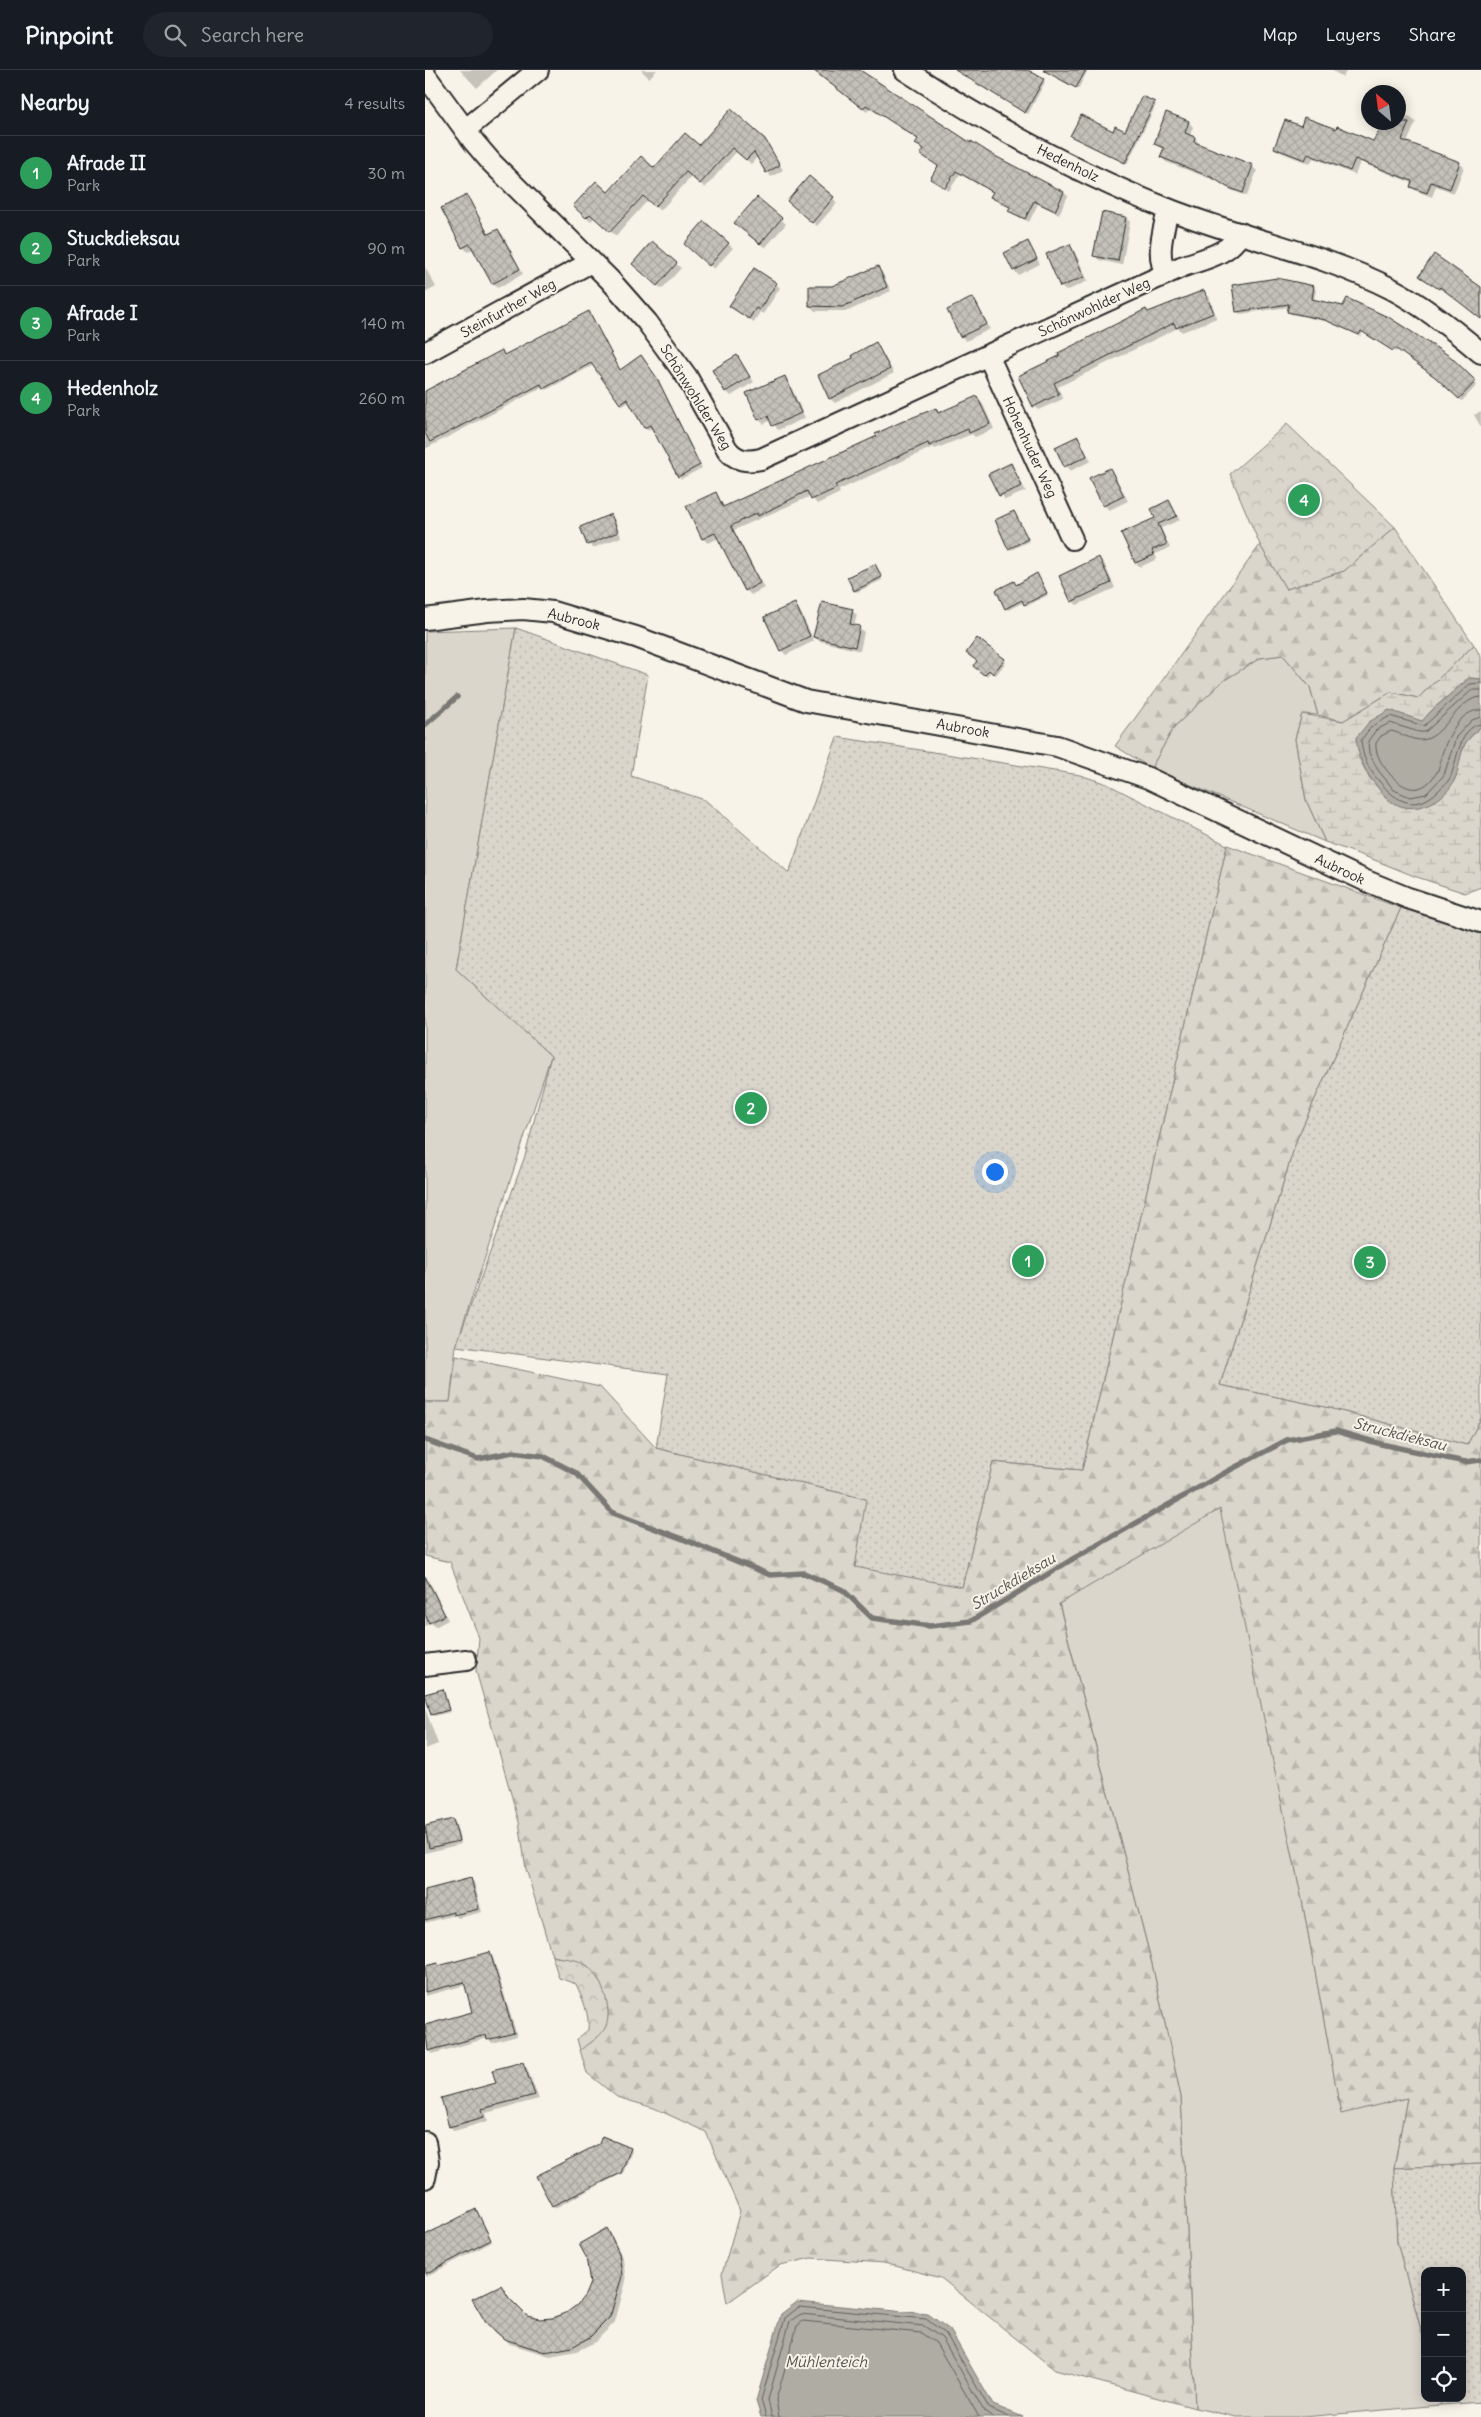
<!DOCTYPE html>
<html lang="en">
<head>
<meta charset="utf-8">
<style>
	body { margin:0; font-family:Delius,sans-serif; background:#20242c; color:#f1f3f6 }
	.controls { position:absolute; right:15px; bottom:15px; display:grid; overflow:hidden; border-radius:10px; box-shadow:0 2px 12px #0003 }
	.controls button { width:45px; height:45px; display:grid; place-items:center; padding:0; border:0; border-bottom:1px solid #363941; background:#171b24; color:#f1f3f6; font:25px sans-serif }
	.compass { position:absolute; left:936px; top:15px; width:45px; height:45px; border-radius:50%; background:#171b24; box-shadow:0 2px 12px #0003; rotate:332deg }
	.you { position:absolute; left:569px; top:1101px; width:18px; height:18px; margin:-12px; border:4px solid #fff; border-radius:50%; background:#1a73e8; box-shadow:0 0 0 8px #1a73e833 }
	.badge { display:grid; place-items:center; width:32px; height:32px; border-radius:50%; background:#1a73e8; color:#fff; font-size:16px; font-weight:700 }
	.pin { position:absolute; translate:-50% -50%; border:2px solid #fff; box-shadow:0 1px 5px #0006 }
	.list { margin:0; padding:0; list-style:none }
	h2 { display:flex; justify-content:space-between; align-items:center; height:65px; margin:0; padding:0 20px; font-size:21px }
	h2 small { font-size:16px; font-weight:400; color:#9ea1a6 }
	.list li { display:grid; grid-template-columns:32px 1fr auto; gap:15px; align-items:center; box-sizing:border-box; height:75px; padding:0 20px; border-top:1px solid #363941 }
	.list b { display:block; font-size:19px; white-space:nowrap }
	.list p { margin:0; font-size:16px; white-space:nowrap; color:#9ea1a6 }
	.list em { font-size:16px; font-style:normal; color:#9ea1a6 }
	.icon { flex:none; width:28px; height:28px; fill:none; stroke:currentColor; stroke-width:2; stroke-linecap:round; stroke-linejoin:round }
	.map { position:relative; flex:none; width:1056px; height:2347px; overflow:hidden }
	header { display:flex; align-items:center; gap:30px; box-sizing:border-box; height:70px; padding:0 25px; background:#171b24; border-bottom:1px solid #363941 }
	header strong { font-size:24px }
	nav { display:flex; gap:28px; margin-inline-start:auto; font-size:18px }
	.search { width:350px; height:45px; background:#20242c; display:flex; align-items:center; gap:12px; box-sizing:border-box; padding:0 18px; border-radius:28px; color:#9ea1a6; font-size:19px }
	main { display:flex }
	aside { flex:1; background:#171b24 }
	.map>svg:first-child { display:block }
	.grass { fill:#dad6cc; stroke:#82807c }
	.forest { fill:url(#forest-firs); stroke:#82807c }
	.wetland { fill:url(#wetland-marsh); stroke:#82807c }
	.park { fill:url(#park-crowns); stroke:#82807c }
	.garden { fill:url(#garden-dots); stroke:#82807c }
	.water { fill:#afaca4; stroke:#7a7874 }
	.shadow { fill:#0003 }
	.lines { fill:none; stroke-linecap:round; stroke-linejoin:round }
	.shore { stroke:#605f5b; stroke-width:1 }
	.stream { stroke:#7a7874; stroke-width:5.5 }
	.building { fill:url(#building-cross-hatch); stroke:#2b2b2b }
	.minor-casing { stroke:#2b2b2b; stroke-width:24 }
	.minor { stroke:#f7f3e8; stroke-width:20 }
	.labels { text-anchor:middle; dominant-baseline:central; stroke-width:4; stroke-linejoin:round; paint-order:stroke }
	.street-label { font-size:14px; fill:#2b2b2b; stroke:#f7f3e8 }
	.water-label { font-size:15px; font-style:italic; fill:#53524f; stroke:#f7f3e8 }
</style>
</head>
<body>
<header>
<strong>Pinpoint</strong>
<div class="search"><svg class="icon" aria-label="search" viewBox="0 0 24 24"><circle cx="10" cy="10" r="6"/><path d="M15 15l6 6"/></svg>Search here</div>
<nav><a>Map</a><a>Layers</a><a>Share</a></nav>
</header>
<main>
<aside>
<h2>Nearby<small>4 results</small></h2>
<ul class="list">
<li><span class="badge" style="background:#2e9e5b">1</span><div><b>Afrade II</b><p>Park</p></div><em>30 m</em></li>
<li><span class="badge" style="background:#2e9e5b">2</span><div><b>Stuckdieksau</b><p>Park</p></div><em>90 m</em></li>
<li><span class="badge" style="background:#2e9e5b">3</span><div><b>Afrade I</b><p>Park</p></div><em>140 m</em></li>
<li><span class="badge" style="background:#2e9e5b">4</span><div><b>Hedenholz</b><p>Park</p></div><em>260 m</em></li>
</ul>
</aside>
<div class="map">
<svg width="1056" height="2347" viewBox="0 0 1056 2347">
	<defs>
		<pattern id="forest-firs" width="22" height="20" patternUnits="userSpaceOnUse" patternTransform="scale(1.25)"><rect width="22" height="20" fill="#dad6cc"/><path d="M5 1l3.5 6h-7zM16 11l3.5 6h-7z" fill="#bbb8af"/></pattern>
		<pattern id="wetland-marsh" width="20" height="14" patternUnits="userSpaceOnUse" patternTransform="scale(1.25)"><rect width="20" height="14" fill="#dad6cc"/><path d="M1 5h8M5 5V1M11 12h8M15 12V8" fill="none" stroke="#bbb8af"/></pattern>
		<pattern id="park-crowns" width="20" height="18" patternUnits="userSpaceOnUse" patternTransform="scale(1.25)"><rect width="20" height="18" fill="#dad6cc"/><path d="M2 6a3 3 0 1 1 6 0M12 15a3 3 0 1 1 6 0" fill="none" stroke="#bbb8af"/></pattern>
		<pattern id="garden-dots" width="8" height="8" patternUnits="userSpaceOnUse" patternTransform="scale(1.25)"><rect width="8" height="8" fill="#dad6cc"/><path d="M2 2h.1M6 6h.1" fill="none" stroke="#bbb8af" stroke-width="1.8" stroke-linecap="round"/></pattern>
		<pattern id="building-cross-hatch" width="8" height="8" patternUnits="userSpaceOnUse" patternTransform="scale(1.25)"><rect width="8" height="8" fill="#c4c1b9"/><path d="M0 0l8 8M0 8l8-8" fill="none" stroke="#a9a69f"/></pattern>
	</defs>
	<rect width="100%" height="100%" fill="#f7f3e8"/>
	<filter id="ink" filterUnits="userSpaceOnUse"><feTurbulence type="fractalNoise" baseFrequency=".02" numOctaves="2"/><feDisplacementMap in="SourceGraphic" scale="10" xChannelSelector="R" yChannelSelector="G"/><feConvolveMatrix kernelMatrix="1 2 1 2 8 2 1 2 1" color-interpolation-filters="sRGB"/></filter>
	<g filter="url(#ink)">
		<g class="grass">
			<polygon points="91,558 31,899 126,986 31,1276 25,1332 0,1332 0,561"/>
			<polygon points="858,585 885,617 893,645 877,644 870,669 881,730 900,772 726,698 749,657 798,611 835,588"/>
			<polygon points="796,1439 877,1830 916,2043 982,2028 969,2098 972,2172 1000,2274 1000,2328 1014,2328 1016,2335 878,2347 812,2347 770,2338 756,2027 727,1894 634,1533 628,1524"/>
		</g>
		<g class="forest">
			<polygon points="970,457 1049,575 993,628 966,622 918,651 893,645 885,617 858,585 835,588 798,611 749,657 726,698 690,676 835,475 861,519 919,501"/>
			<polygon points="802,775 976,838 872,1069 795,1315 905,1338 1042,1375 1056,1348 1056,2094 969,2098 982,2028 916,2044 877,1830 795,1439 634,1534 727,1894 756,2027 770,2338 630,2300 516,2208 459,2193 386,2188 355,2195 302,2233 297,2204 315,2141 281,2062 229,2038 192,2027 162,2003 155,1980 172,1968 183,1940 179,1926 174,1911 163,1896 152,1891 127,1886 101,1799 94,1752 51,1601 54,1568 25,1492 0,1486 0,1332 25,1332 31,1286 175,1317 231,1378 441,1429 537,1517 568,1392 657,1400"/>
		</g>
		<polygon class="wetland" points="1049,575 1056,587 1056,609 1044,608 1008,639 997,652 978,645 933,686 944,707 963,730 1034,691 1040,673 1056,656 1056,817 1040,823 989,806 947,789 900,772 881,730 870,669 877,644 918,651 966,622 993,628"/>
		<g class="park">
			<polygon points="862,354 970,457 919,501 861,519 835,475 805,404"/>
			<path d="M127,1886c11,3 25,2 34,9 15,10 27,44 20,61 -4,10 -17,18 -26,24l-3,-11 11,-9c2,-15 -6,-33 -12,-46l-17,-6z"/>
		</g>
		<g class="garden">
			<polygon points="91,558 223,605 206,706 280,730 364,803 412,667 655,705 682,714 802,775 657,1400 568,1392 537,1517 430,1497 441,1429 231,1378 243,1304 31,1276 100,1086 126,986 31,899"/>
			<polygon points="976,838 1056,860 1056,1348 1042,1375 905,1338 795,1315 872,1069"/>
			<polygon points="1056,2094 1056,2332 1016,2335 1014,2328 1037,2328 1037,2201 1000,2201 1000,2274 972,2172 969,2098"/>
		</g>
		<g class="water">
			<path d="M1044,608l12,1v47c-5,6 -12,11 -16,18 -6,11 -5,25 -11,37 -12,25 -50,38 -70,14 -16,-19 -25,-31 -28,-57l13,-16 20,-12 33,11 11,-12z"/>
			<polygon points="372,2232 503,2244 525,2260 568,2335 598,2347 336,2347 331,2331 356,2244"/>
		</g>
		<g class="shadow">
			<polygon points="35,0 72,0 52,18"/>
			<polygon points="216,0 232,0 224,8"/>
			<polygon points="387,0 431,0 506,50 568,86 639,123 643,126 634,144 613,134 604,152 589,144 585,140 586,138 570,130 567,126 568,123 535,104 524,121 506,109 514,97 497,84 500,80 492,74 494,70 445,38 442,42"/>
			<polygon points="530,0 600,0 620,12 603,44"/>
			<polygon points="633,0 663,0 653,19 632,8"/>
			<polygon points="906,0 922,0 918,7"/>
			<polygon points="729,33 731,35 702,94 648,67 700,62"/>
			<polygon points="974,43 986,48 991,52 982,73 1034,93 1039,97 1029,123 1011,116 1007,127 991,121 986,116 987,113 935,92 930,105 888,88 885,94 855,82 850,78 876,58 949,72 974,52"/>
			<polygon points="764,52 768,57 764,67 770,68 774,73 774,75 827,96 832,101 822,126 808,121 794,112 741,92 736,87 739,80 730,74"/>
			<polygon points="339,70 358,100 346,107 333,86 326,94 312,81 280,118 267,106 235,141 223,130 191,166 170,147 166,151 154,141 274,77"/>
			<polygon points="42,126 64,165 73,160 78,165 98,204 72,218 49,178 43,182 38,177"/>
			<polygon points="332,128 361,154 340,178 316,157"/>
			<polygon points="408,128 412,133 392,156 368,136"/>
			<polygon points="701,148 705,152 697,195 674,190 670,186"/>
			<polygon points="603,172 615,194 593,205 589,200"/>
			<polygon points="303,174 308,178 289,199 265,178"/>
			<polygon points="645,175 649,180 663,211 641,221 636,217 623,185"/>
			<polygon points="1009,186 1056,218 1056,248 1020,220 1019,222 995,206"/>
			<polygon points="251,194 256,198 237,219 213,199"/>
			<polygon points="0,197 11,217 0,223"/>
			<polygon points="452,197 457,202 466,221 423,241 390,241 385,236 407,217"/>
			<polygon points="351,214 355,218 338,244 335,242 329,252 305,236"/>
			<polygon points="889,218 891,220 889,231 965,249 1025,288 1052,315 1037,331 1014,309 973,280 971,282 938,262 936,266 904,252 866,244 863,242 864,237 815,244 812,241"/>
			<polygon points="779,222 784,226 792,248 757,262 753,258 633,317 638,329 613,340 609,336 636,287 721,240 724,243"/>
			<polygon points="548,228 565,259 541,271 536,266"/>
			<polygon points="163,242 195,301 218,289 234,312 277,398 256,409 227,358 222,360 220,358 205,331 198,336 196,333 169,295 121,320 118,317 0,379 0,322 77,282 80,286"/>
			<polygon points="451,273 469,303 410,333 405,329 395,306 430,289"/>
			<polygon points="312,287 329,312 306,326 301,321"/>
			<polygon points="359,308 364,312 380,348 353,360 346,350 339,354 334,349"/>
			<polygon points="552,327 557,332 569,359 550,367 547,364 510,379 508,377 414,420 415,423 392,434 386,426 309,460 339,518 326,525 321,520 294,468 283,473 278,469 263,437 291,424 300,438 511,339 515,344"/>
			<polygon points="1056,341 1056,357 1049,345"/>
			<polygon points="653,367 666,391 645,401 631,377"/>
			<polygon points="586,395 601,421 580,430 565,405"/>
			<polygon points="685,399 689,404 703,431 684,440 679,435 666,408"/>
			<polygon points="744,432 755,450 736,458 745,478 730,484 732,489 715,497 711,493 731,448"/>
			<polygon points="589,443 604,471 586,480 584,478"/>
			<polygon points="185,446 190,450 196,467 168,478 163,474"/>
			<polygon points="674,489 679,493 690,518 652,535 647,531"/>
			<polygon points="450,496 457,510 432,522 430,520"/>
			<polygon points="612,505 623,525 602,536 599,532 583,540 581,538 591,516"/>
			<polygon points="369,534 374,539 389,571 361,585 356,580"/>
			<polygon points="427,541 432,545 429,556 439,562 435,581 394,571 390,567"/>
			<polygon points="579,590 581,592 571,605 566,601 562,606 551,598"/>
			<polygon points="2,1512 7,1516 23,1550 10,1557 6,1553 0,1556 0,1513"/>
			<polygon points="17,1620 25,1642 9,1646 7,1644"/>
			<polygon points="0,1638 13,1674 0,1679"/>
			<polygon points="28,1750 31,1754 36,1774 0,1783 0,1758"/>
			<polygon points="46,1809 49,1812 57,1842 33,1848 30,1845 0,1853 0,1827"/>
			<polygon points="65,1884 68,1887 92,1966 67,1973 63,1968 7,1984 4,1981 0,1966 0,1957 49,1943 41,1915 0,1926 0,1898 12,1894 15,1897"/>
			<polygon points="97,1994 102,1998 114,2029 61,2043 63,2051 29,2061 25,2056"/>
			<polygon points="206,2079 207,2081 198,2103 130,2138 113,2106"/>
			<polygon points="52,2143 67,2172 0,2207 0,2167"/>
			<polygon points="181,2159 186,2164 198,2189 201,2211 190,2252 170,2272 152,2281 125,2286 85,2274 62,2252 76,2217 88,2234 102,2247 115,2250 142,2244 161,2226"/>
		</g>
		<g class="lines">
			<g class="shore">
				<path d="M1056,613l-11,1 -46,42 -34,-10 -18,10 -11,14c1,16 7,29 18,41 18,22 38,32 61,8 3,-3 8,-7 10,-11 7,-15 9,-52 31,-54"/>
				<polyline points="1056,620 1047,620 1000,662 994,662 965,653 951,660 943,671 944,683 953,700 969,720 985,727 1001,724 1019,705 1031,667 1047,650 1056,647"/>
				<path d="M1056,627c-23,0 -38,43 -60,43 -10,0 -20,-7 -30,-9l-10,5 -5,7c-1,9 4,18 9,25 15,20 35,32 52,4 3,-5 3,-13 5,-18 6,-18 18,-44 39,-44"/>
				<polyline points="341,2347 336,2330 360,2248 374,2237 501,2249 521,2264 564,2338 584,2347"/>
				<polyline points="347,2347 343,2330 365,2251 376,2244 499,2256 517,2268 559,2341 568,2347"/>
				<polyline points="354,2347 351,2330 372,2256 378,2251 496,2263 511,2273 554,2347"/>
			</g>
			<g class="stream">
				<polyline points="0,655 32,627"/>
				<polyline points="0,1370 53,1389 88,1382 118,1386 151,1403 188,1443 258,1469 345,1505 379,1503 418,1520 447,1548 505,1556 546,1551 646,1490 805,1400 862,1370 911,1361 956,1374 1040,1392 1056,1390"/>
			</g>
		</g>
		<g class="building">
			<polygon points="388,0 435,0 546,73 546,71 568,85 639,122 630,141 609,131 600,149 583,141 585,137 565,127 568,122 531,101 520,118 505,109 513,96 495,84 499,79 490,74 493,69 441,35 438,39"/>
			<polygon points="530,0 603,0 619,9 600,43"/>
			<polygon points="618,0 661,0 651,18"/>
			<polygon points="717,26 730,32 700,93 645,66 656,45 688,61 690,56 700,61"/>
			<polygon points="306,39 340,69 355,95 341,103 329,82 321,90 307,78 275,114 261,102 230,137 218,126 185,162 165,144 161,148 148,136 171,111 183,122 216,86 229,98 260,63 274,75"/>
			<polygon points="741,42 764,51 760,63 770,67 769,72 828,95 818,123 802,117 788,108 735,87 739,78 729,74"/>
			<polygon points="879,47 911,59 912,56 948,71 959,52 984,52 977,70 1035,92 1025,119 1006,112 1002,123 985,117 987,111 930,89 925,101 883,84 880,90 849,78 860,50 876,56"/>
			<polygon points="384,106 409,127 387,153 362,131"/>
			<polygon points="42,125 63,164 73,159 95,199 67,214 45,174 37,178 16,138"/>
			<polygon points="332,127 357,148 335,174 309,153"/>
			<polygon points="677,142 701,147 693,191 668,186"/>
			<polygon points="279,151 304,173 284,196 259,174"/>
			<polygon points="227,171 252,193 232,216 207,194"/>
			<polygon points="603,171 612,189 588,201 579,183"/>
			<polygon points="645,174 659,207 635,217 621,184"/>
			<polygon points="1009,184 1056,217 1056,249 1015,217 1014,219 994,206"/>
			<polygon points="453,196 462,217 417,237 384,236 384,216 407,216"/>
			<polygon points="329,198 352,213 334,240 331,238 324,249 304,236"/>
			<polygon points="852,208 889,216 887,229 918,236 922,228 965,248 1026,287 1051,311 1034,329 1010,307 970,278 968,281 936,261 934,265 900,250 862,242 864,234 811,242 807,215"/>
			<polygon points="779,220 789,243 751,258 749,253 629,313 634,324 608,337 593,306 634,286 633,283 721,239 723,242"/>
			<polygon points="548,227 562,254 535,267 522,240"/>
			<polygon points="164,241 195,300 216,285 232,308 275,395 253,407 225,355 219,358 202,329 195,334 166,293 118,319 116,314 5,372 0,363 0,321 77,280 79,285"/>
			<polygon points="451,272 465,299 404,329 393,305 428,288 427,285"/>
			<polygon points="312,285 325,307 300,322 287,300"/>
			<polygon points="360,306 376,343 347,356 343,346 333,350 321,323"/>
			<polygon points="552,326 565,354 544,363 543,359 504,376 503,373 410,415 412,418 386,430 382,421 333,446 332,443 306,456 335,513 320,521 290,463 277,469 261,436 291,422 298,437 452,366 450,364 476,352 511,338 513,343"/>
			<polygon points="653,366 662,386 639,397 630,377"/>
			<polygon points="586,393 597,416 574,426 563,404"/>
			<polygon points="685,398 699,426 678,436 664,408"/>
			<polygon points="744,430 752,446 733,454 742,474 727,480 729,485 710,493 696,463 730,448 726,439"/>
			<polygon points="589,441 603,469 583,479 570,450"/>
			<polygon points="186,444 193,462 162,475 155,457"/>
			<polygon points="674,487 686,513 646,532 634,506"/>
			<polygon points="450,494 457,507 429,521 422,507"/>
			<polygon points="612,503 622,523 599,535 597,530 580,539 571,520 589,511 591,515"/>
			<polygon points="397,532 428,539 425,554 435,556 430,577 388,567"/>
			<polygon points="370,533 385,566 355,581 339,547"/>
			<polygon points="552,568 580,589 568,604 564,600 559,605 548,596 552,591 541,583"/>
			<polygon points="0,1506 20,1545 4,1553 0,1544"/>
			<polygon points="18,1619 24,1640 6,1645 0,1624"/>
			<polygon points="28,1749 34,1771 4,1778 0,1756"/>
			<polygon points="46,1808 54,1839 28,1845 28,1842 0,1850 0,1820"/>
			<polygon points="65,1882 89,1963 62,1970 61,1965 3,1981 0,1955 47,1942 39,1912 0,1922 0,1896 13,1893 13,1896"/>
			<polygon points="98,1992 110,2025 57,2039 59,2047 24,2057 16,2028 71,2013 67,2000"/>
			<polygon points="177,2066 206,2078 196,2103 127,2136 111,2106 174,2074"/>
			<polygon points="51,2139 66,2170 0,2204 0,2165"/>
			<polygon points="182,2158 194,2183 197,2206 185,2247 165,2267 147,2277 120,2282 79,2269 61,2253 47,2229 76,2215 84,2228 102,2246 115,2249 128,2248 141,2243 152,2235 160,2225 165,2213 161,2187 154,2174"/>
		</g>
		<g class="lines">
			<defs>
				<g id="minor">
					<path d="M480,0c83,54 171,103 263,139 74,29 153,44 224,80 32,17 61,40 89,64"/>
					<path d="M0,5l49,67 18,21 118,117 37,42 40,55 40,72c9,12 20,13 34,10l420,-192c22,-8 47,-12 60,-34"/>
					<polyline points="40,60 113,0"/>
					<path d="M741,204c-11,-21 -2,-43 2,-65"/>
					<polyline points="0,283 166,192"/>
					<polyline points="563,285 647,469"/>
					<polyline points="0,549 62,541 98,539 128,542 211,567 381,631 632,676 723,708 939,810 983,828 1056,852"/>
					<polyline points="0,1595 41,1590"/>
					<polyline points="0,2072 3,2092 0,2108"/>
				</g>
			</defs>
			<use href="#minor" class="minor-casing"/>
			<use href="#minor" class="minor"/>
		</g>
	</g>
	<g class="labels">
		<g class="street-label">
			<text transform="translate(643 93) rotate(26)">Hedenholz</text>
			<text transform="translate(669 237) rotate(-25)">Schönwohlder Weg</text>
			<text transform="translate(83 238) rotate(-29)">Steinfurther Weg</text>
			<text transform="translate(271 327) rotate(58)">Schönwohlder Weg</text>
			<text transform="translate(605 377) rotate(65)">Hohenhuder Weg</text>
			<text transform="translate(149 549) rotate(14)">Aubrook</text>
			<text transform="translate(538 658) rotate(10)">Aubrook</text>
			<text transform="translate(915 799) rotate(25)">Aubrook</text>
		</g>
		<g class="water-label">
			<text transform="translate(975 1364) rotate(14)">Struckdieksau</text>
			<text transform="translate(588 1511) rotate(-31)">Struckdieksau</text>
			<text x="401" y="2291">Mühlenteich</text>
		</g>
	</g>
</svg>
<div class="controls">
<button>+</button>
<button>−</button>
<button><svg class="icon" aria-label="locate" viewBox="0 0 24 24"><circle cx="12" cy="12" r="6"/><path d="M12 2v4M12 18v4M2 12h4M18 12h4"/></svg></button>
</div>
<svg class="compass" viewBox="-18 -18 36 36"><path d="M0-13l5 13h-10z" fill="#e53935"/><path d="M0 13l5-13h-10z" fill="#9ea1a6"/></svg>
<div class="you"></div>
<div class="pin badge" style="left:603px;top:1191px;background:#2e9e5b">1</div>
<div class="pin badge" style="left:326px;top:1038px;background:#2e9e5b">2</div>
<div class="pin badge" style="left:945px;top:1192px;background:#2e9e5b">3</div>
<div class="pin badge" style="left:879px;top:430px;background:#2e9e5b">4</div>
</div>
</main>
</body>
</html>
